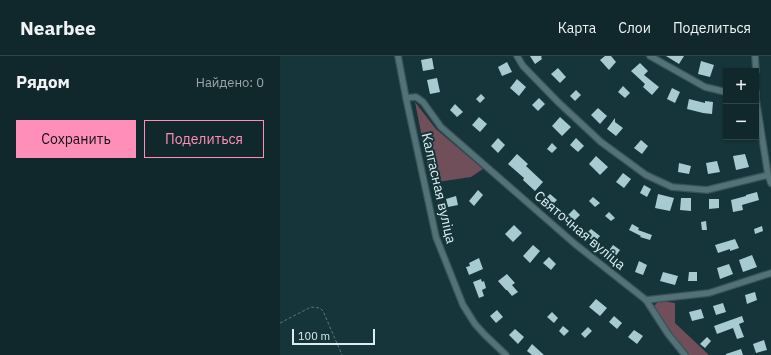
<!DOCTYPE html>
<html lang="ru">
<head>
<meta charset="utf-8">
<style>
	body { margin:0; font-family:"IBM Plex Sans",sans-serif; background:#1e3438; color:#f1f3f6 }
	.controls { position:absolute; right:12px; top:12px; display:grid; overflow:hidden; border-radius:0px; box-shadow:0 1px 3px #0004 }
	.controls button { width:36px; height:36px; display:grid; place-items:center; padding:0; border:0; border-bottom:1px solid #304448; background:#10282c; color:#f1f3f6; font:20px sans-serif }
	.scale { position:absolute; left:12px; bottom:10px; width:83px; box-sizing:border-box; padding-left:4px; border:2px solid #dbedef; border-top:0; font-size:11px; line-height:14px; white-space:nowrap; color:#dbedef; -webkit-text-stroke:3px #16353a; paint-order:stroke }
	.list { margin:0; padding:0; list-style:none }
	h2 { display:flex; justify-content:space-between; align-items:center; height:52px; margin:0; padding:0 16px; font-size:17px }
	h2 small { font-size:13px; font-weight:400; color:#9ca6a9 }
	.actions { display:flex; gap:8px; padding:12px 16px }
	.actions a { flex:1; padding:9px 0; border:1px solid #ff8eb9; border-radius:0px; text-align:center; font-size:14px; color:#ff8eb9 }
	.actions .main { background:#ff8eb9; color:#111 }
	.map { position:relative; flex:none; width:491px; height:299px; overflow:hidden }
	header { display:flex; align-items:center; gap:24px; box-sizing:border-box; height:56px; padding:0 20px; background:#10282c; border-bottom:1px solid #304448 }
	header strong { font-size:19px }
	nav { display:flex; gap:22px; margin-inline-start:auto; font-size:14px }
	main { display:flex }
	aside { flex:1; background:#10282c }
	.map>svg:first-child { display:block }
	.green { fill:#704e5a }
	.building { fill:#a7cbd0 }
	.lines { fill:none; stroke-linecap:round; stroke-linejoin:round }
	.minor-casing { stroke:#395357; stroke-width:8 }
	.path { stroke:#5b7579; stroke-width:1; stroke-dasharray:3 2; stroke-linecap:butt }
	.minor { stroke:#527277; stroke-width:5.5 }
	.labels { text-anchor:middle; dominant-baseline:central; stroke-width:4; stroke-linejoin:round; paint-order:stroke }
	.street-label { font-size:14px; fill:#dbedef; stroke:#16353a }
</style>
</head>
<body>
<header>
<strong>Nearbee</strong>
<nav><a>Карта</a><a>Слои</a><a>Поделиться</a></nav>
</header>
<main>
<aside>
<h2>Рядом<small>Найдено: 0</small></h2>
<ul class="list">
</ul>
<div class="actions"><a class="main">Сохранить</a><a>Поделиться</a></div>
</aside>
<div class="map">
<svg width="491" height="299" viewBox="0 0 491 299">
	<rect width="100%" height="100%" fill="#16353a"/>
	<g class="green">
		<polygon points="135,46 156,73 203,113 191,121 151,127"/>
		<polygon points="378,246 388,246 395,247 395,267 429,299 408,299 388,274 374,250"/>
	</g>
	<g class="building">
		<polygon points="250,0 262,0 261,1 262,3 255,8"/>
		<polygon points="325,0 331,0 336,6 329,14 320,4"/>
		<polygon points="386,0 404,0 399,8"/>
		<polygon points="152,2 154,13 143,15 141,4"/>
		<polygon points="421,5 434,9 430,21 418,18"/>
		<polygon points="227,6 232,16 222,20 218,11"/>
		<polygon points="360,7 368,15 364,19 379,31 372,39 363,31 365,28 351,15"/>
		<polygon points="278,12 286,21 280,27 271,18"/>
		<polygon points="157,22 160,36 150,38 147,24"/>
		<polygon points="237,23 246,31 239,40 230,32"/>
		<polygon points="343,30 350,37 345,42 338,36"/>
		<polygon points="392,32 400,36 395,47 387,43"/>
		<polygon points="296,34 301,39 295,45 290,40"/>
		<polygon points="201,38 205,42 200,47 196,43"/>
		<polygon points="259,42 265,48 258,55 252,49"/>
		<polygon points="409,43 425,47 425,45 433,46 432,58 423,57 407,53"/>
		<polygon points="175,48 183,56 177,61 170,54"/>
		<polygon points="318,52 327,60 320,68 311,59"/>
		<polygon points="199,61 207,68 200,76 192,69"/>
		<polygon points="280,61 291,71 282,80 272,70"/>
		<polygon points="335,62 335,66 343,72 336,80 327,73"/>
		<polygon points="218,82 225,89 218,97 211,90"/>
		<polygon points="296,82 304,90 298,96 290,89"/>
		<polygon points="361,84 368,90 362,98 354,92"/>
		<polygon points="272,87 277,92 272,97 267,93"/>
		<polygon points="237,98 248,108 246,110 263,126 255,135 243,124 244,122 228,108"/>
		<polygon points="465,98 469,111 456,114 453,100"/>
		<polygon points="316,100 328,111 320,119 309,108"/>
		<polygon points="437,105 440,116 428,118 426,107"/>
		<polygon points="399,107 411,110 409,118 398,116"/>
		<polygon points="343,117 351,123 344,132 336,126"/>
		<polygon points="364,129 371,133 367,141 360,137"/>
		<polygon points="198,134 203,139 194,150 189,145"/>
		<polygon points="477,136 479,144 462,149 463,154 453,156 451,144 466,140 466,139"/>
		<polygon points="270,138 277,144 272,149 265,143"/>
		<polygon points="378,138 394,142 390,155 375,152"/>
		<polygon points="176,140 178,149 168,151 166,143"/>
		<polygon points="313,141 320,147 315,151 309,145"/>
		<polygon points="401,142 411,142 411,155 400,154"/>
		<polygon points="429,143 439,143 439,152 429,153"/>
		<polygon points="294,153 300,159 291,168 285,162"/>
		<polygon points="329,156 335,162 331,165 325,160"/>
		<polygon points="426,165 427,174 422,174 421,166"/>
		<polygon points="352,168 359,172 358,174 372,179 370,184 360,181 361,180 349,174"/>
		<polygon points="234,169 242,177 233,186 225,178"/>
		<polygon points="482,170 483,175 475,178 474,173"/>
		<polygon points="311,173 320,180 315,186 305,179"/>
		<polygon points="455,183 459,192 450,195 450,193 438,197 435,189"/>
		<polygon points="253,189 260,195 250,207 243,200"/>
		<polygon points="333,189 340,194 335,201 328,196"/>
		<polygon points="472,199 477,211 463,216 459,204"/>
		<polygon points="269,201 276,208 271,214 263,207"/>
		<polygon points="199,202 203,213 189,219 186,211 190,210 189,207"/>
		<polygon points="359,205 367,209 363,219 355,216"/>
		<polygon points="449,208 453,218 440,223 437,212"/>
		<polygon points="383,216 398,220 395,229 380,225"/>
		<polygon points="409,216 417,216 417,225 408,225"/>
		<polygon points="227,218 235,227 232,229 238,236 232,240 227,234 226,234 218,225"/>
		<polygon points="201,223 202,226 204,225 206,232 202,234 204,240 199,242 193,226"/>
		<polygon points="475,236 477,244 467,248 465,239"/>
		<polygon points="316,243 327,252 320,260 309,251"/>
		<polygon points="443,247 446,256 436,259 433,250"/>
		<polygon points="421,253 424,262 412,265 409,256"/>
		<polygon points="217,254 223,261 216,267 210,260"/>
		<polygon points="272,256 278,262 274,267 267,261"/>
		<polygon points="334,260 342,267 337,273 329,266"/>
		<polygon points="462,260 464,266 459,268 464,281 457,283 453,272 437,278 434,270"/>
		<polygon points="283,270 289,275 284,280 279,275"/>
		<polygon points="308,271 312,275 305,282 301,278"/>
		<polygon points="235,273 244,281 238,288 229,279"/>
		<polygon points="354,274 363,280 357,288 348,281"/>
		<polygon points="427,281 431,285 425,292 420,288"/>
		<polygon points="484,284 487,294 476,297 473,288"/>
		<polygon points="252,288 264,299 252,299 247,295"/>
		<polygon points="461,293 463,299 446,299 446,298"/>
	</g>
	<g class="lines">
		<defs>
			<g id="minor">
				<polyline points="118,0 126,42 156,181 183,249 195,268 205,279 226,299"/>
				<polyline points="237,0 243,10 278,46 321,86 366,119 392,131 427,134 488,119"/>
				<polyline points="370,0 425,31 446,36"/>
				<polyline points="475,0 476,15"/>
				<polyline points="476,36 476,43 488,119 491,127"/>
				<polyline points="126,42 136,41 143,46 161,71 295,188 366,244 429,237 491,217"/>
				<polyline points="366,244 388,278 405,299"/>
			</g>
		</defs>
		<use href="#minor" class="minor-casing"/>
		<polyline class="path" points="0,267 31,251 40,252 43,255 62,299"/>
		<use href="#minor" class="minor"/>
	</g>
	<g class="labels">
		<g class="street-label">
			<text transform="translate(159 132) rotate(77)">Калгасная вуліца</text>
			<text transform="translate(300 174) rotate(40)">Святочная вуліца</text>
		</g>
	</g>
</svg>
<div class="controls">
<button>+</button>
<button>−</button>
</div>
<div class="scale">100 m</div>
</div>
</main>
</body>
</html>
